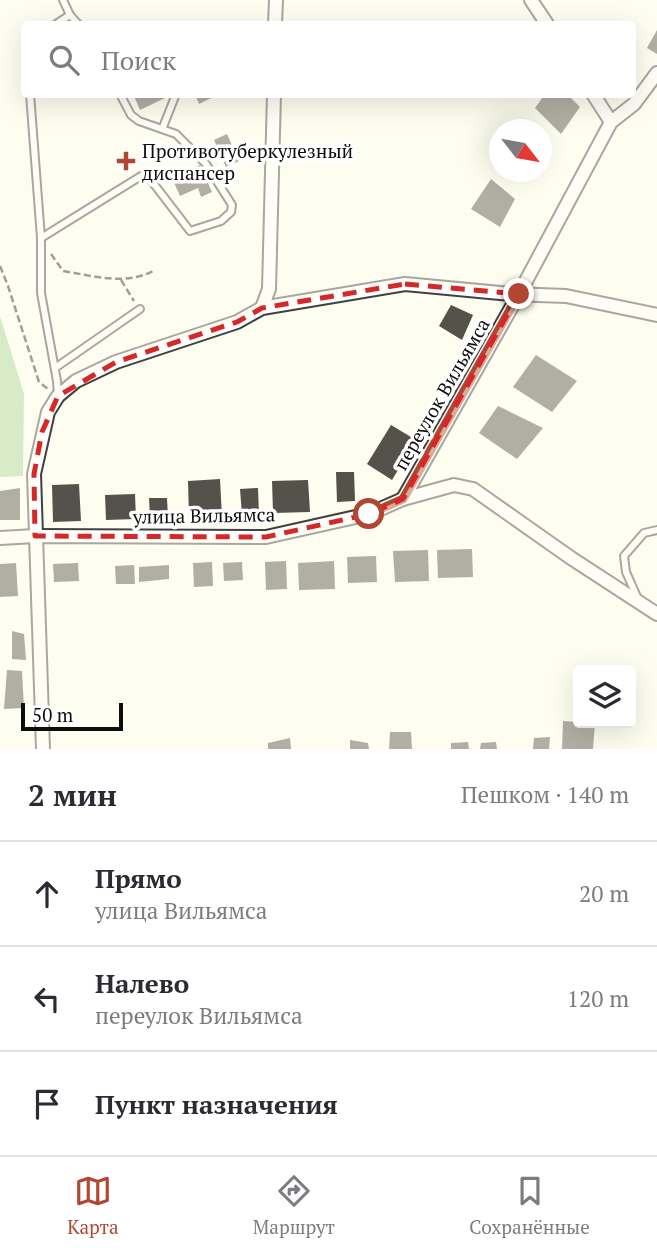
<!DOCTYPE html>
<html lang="ru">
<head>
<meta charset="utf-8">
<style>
	body { margin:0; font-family:"PT Serif",serif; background:#f7f7f7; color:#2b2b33 }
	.controls { position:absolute; right:21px; bottom:21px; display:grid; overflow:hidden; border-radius:7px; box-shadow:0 7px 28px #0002 }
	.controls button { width:63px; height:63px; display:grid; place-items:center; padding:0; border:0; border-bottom:2px solid #e1e1e2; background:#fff; color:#2b2b33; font:35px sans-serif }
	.compass { position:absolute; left:489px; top:119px; width:63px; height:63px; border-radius:50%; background:#fff; box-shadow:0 7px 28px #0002; rotate:121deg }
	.scale { position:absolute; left:21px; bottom:18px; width:102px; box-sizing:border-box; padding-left:7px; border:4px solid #0d0d0d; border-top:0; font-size:19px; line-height:24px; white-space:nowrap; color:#0d0d0d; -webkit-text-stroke:5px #fff; paint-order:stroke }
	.stop { position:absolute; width:21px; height:21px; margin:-16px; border:5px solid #b14732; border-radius:50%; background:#fff }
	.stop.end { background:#b14732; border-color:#fff; box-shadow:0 2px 7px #0008 }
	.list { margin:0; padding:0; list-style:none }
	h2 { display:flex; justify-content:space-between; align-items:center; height:91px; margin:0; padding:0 28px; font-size:30px }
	h2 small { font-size:23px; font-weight:400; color:#7c7c81 }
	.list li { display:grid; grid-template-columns:46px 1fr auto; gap:21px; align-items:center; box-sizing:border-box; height:105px; padding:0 28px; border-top:2px solid #e1e1e2 }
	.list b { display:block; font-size:26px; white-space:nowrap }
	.list p { margin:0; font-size:23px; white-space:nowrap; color:#7c7c81 }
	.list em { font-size:23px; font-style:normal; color:#7c7c81 }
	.icon { flex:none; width:38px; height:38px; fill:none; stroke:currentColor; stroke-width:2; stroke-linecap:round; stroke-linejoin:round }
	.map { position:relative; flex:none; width:657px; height:749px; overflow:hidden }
	.search { position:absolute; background:#fff; box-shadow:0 7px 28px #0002; left:21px; right:21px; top:21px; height:77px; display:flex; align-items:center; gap:18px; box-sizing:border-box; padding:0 24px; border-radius:7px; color:#7c7c81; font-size:26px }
	.sheet { height:406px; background:#fff }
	nav { display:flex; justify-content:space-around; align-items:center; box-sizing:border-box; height:98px; border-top:2px solid #e1e1e2; background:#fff; font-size:19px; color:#7c7c81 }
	nav a { display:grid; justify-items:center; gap:4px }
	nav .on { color:#b14732 }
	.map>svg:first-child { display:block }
	.forest { fill:#a9d49c }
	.building { fill:#55514b }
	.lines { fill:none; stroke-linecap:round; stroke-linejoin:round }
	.lane-casing { stroke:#404040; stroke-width:10 }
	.street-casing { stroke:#404040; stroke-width:16 }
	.path { stroke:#2f2f2f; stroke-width:2.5; stroke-dasharray:7 3.5; stroke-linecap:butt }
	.lane { stroke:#fff; stroke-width:6 }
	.street { stroke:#fff; stroke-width:12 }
	.route { stroke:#b14732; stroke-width:9 }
	.marked { fill:none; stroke:#d62828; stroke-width:5; stroke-dasharray:14 9; stroke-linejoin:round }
	.poi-dot { fill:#b14732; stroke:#fff; stroke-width:2.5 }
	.labels { text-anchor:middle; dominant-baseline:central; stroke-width:7; stroke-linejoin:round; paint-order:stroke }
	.poi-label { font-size:19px; fill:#0d0d0d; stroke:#fff; text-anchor:start }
	.street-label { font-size:19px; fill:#0d0d0d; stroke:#fff }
</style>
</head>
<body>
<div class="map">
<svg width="657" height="749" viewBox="0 0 657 749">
	<rect width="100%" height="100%" fill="#fdfeef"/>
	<polygon class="forest" points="0,316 24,394 23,476 0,477"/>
	<g class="building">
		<polygon points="657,30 657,54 647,48"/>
		<polygon points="133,94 164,94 165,98 140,110"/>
		<polygon points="195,94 219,94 199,104"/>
		<polygon points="545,94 567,94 580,107 561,134 535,108"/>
		<polygon points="227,134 239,161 226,167 214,140"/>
		<polygon points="542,142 548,148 542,158"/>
		<polygon points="200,165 212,192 201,197 198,188 180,196 172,178"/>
		<polygon points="491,179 515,199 500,227 471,209"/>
		<polygon points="451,305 473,315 462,340 439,326"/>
		<polygon points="536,355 577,381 552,412 513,387"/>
		<polygon points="498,406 543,428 517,459 479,433"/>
		<polygon points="391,425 416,440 392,480 367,464"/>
		<polygon points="336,472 354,472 355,501 337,502"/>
		<polygon points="220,479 222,517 189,518 188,481"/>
		<polygon points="308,480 310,512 273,513 272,481"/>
		<polygon points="79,484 81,521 53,522 52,485"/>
		<polygon points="20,488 20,520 0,520 0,491"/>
		<polygon points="258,488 259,514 242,515 240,489"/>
		<polygon points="135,494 136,519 106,520 105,495"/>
		<polygon points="149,498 167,498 168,517 150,518"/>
		<polygon points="472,549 473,577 438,578 437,550"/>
		<polygon points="428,550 429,581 395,582 393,551"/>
		<polygon points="376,556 377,582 348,583 347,557"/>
		<polygon points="286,561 287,589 266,590 265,562"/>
		<polygon points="334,561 335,589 299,590 298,563"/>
		<polygon points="212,562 213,586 194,587 193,563"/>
		<polygon points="242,562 243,580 224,581 223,563"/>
		<polygon points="16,563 18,596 0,597 0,564"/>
		<polygon points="78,563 79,581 54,582 53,564"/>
		<polygon points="134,565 135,584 116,584 115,566"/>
		<polygon points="169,565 169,579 139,582 139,567"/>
		<polygon points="12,631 24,634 26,660 12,659"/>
		<polygon points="7,670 22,671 24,708 4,709"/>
		<polygon points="563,721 595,723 593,749 562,749"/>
		<polygon points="390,732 411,732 412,749 389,749"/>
		<polygon points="550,737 549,749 533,749 534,738"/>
		<polygon points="290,738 291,749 268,749 268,743"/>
		<polygon points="350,740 368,743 369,749 350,749"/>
		<polygon points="468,742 469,749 451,749 451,743"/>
		<polygon points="496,742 497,749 480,749 481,743"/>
	</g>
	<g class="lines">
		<defs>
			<g id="lane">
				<polyline points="63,0 70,15 78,24"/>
				<polyline points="56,24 70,15"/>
				<polyline points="30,94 41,238 41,293 57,381 58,395"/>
				<polyline points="163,127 176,94"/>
				<polyline points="41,238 141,176 147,175 190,231 221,221 231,212 232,205 206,164 176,134 139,121 131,115 120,94"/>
				<polyline points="55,368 140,309"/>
				<polyline points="638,599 626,572 624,556 644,533 657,530"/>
			</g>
			<g id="street">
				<polyline points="531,0 547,24"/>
				<polyline points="275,24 276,0"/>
				<polyline points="593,94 611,122"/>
				<polyline points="262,308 269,289 274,94"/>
				<polyline points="403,499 519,294 611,122 634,104 657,73"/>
				<polyline points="0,538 35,536 266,537 369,514 403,499 454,485 473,489 571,558 657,614"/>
				<polyline points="43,749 34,474 48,412 58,396 76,381 116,362 237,322 262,308 405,284 511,294 566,296 657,315"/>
			</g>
		</defs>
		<use href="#lane" class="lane-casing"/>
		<use href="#street" class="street-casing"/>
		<g class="path">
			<path d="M51,254l12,17c31,5 63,15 92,-1"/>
			<polyline points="0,266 8,286 39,382 48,389"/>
			<polyline points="121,280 134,301"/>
		</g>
		<use href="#lane" class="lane"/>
		<use href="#street" class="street"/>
	</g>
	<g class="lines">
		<polyline class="route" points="369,514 403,499 519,294"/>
	</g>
	<path d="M0 0H657V749H0ZM405,284l114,10 -116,205 -34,15 -103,23 -231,-1 -1,-62 8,-42 16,-36 58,-34 121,-40 25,-14z" fill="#fdfeef" fill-opacity=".55" fill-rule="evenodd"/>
	<path class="marked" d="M405,284l114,10 -116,205 -34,15 -103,23 -231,-1 -1,-62 8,-42 16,-36 58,-34 121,-40 25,-14z"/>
	<path class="poi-dot" d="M122.5 150.5h7v7h7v7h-7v7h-7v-7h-7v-7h7z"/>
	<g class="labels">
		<g class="poi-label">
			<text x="142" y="150">Противотуберкулезный<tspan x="142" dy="22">диспансер</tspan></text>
		</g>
		<g class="street-label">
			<text transform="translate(441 394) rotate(-60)">переулок Вильямса</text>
			<text transform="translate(204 515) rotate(-1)">улица Вильямса</text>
		</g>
	</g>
</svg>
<div class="controls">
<button><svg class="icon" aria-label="layers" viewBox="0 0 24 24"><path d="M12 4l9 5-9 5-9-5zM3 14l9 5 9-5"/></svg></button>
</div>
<svg class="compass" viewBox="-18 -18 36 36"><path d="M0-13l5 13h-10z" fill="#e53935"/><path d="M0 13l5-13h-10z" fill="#7c7c81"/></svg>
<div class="scale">50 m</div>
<div class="stop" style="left:369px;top:514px"></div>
<div class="stop end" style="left:519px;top:294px"></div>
<div class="search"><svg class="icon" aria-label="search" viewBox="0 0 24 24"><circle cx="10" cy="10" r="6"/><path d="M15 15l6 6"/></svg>Поиск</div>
</div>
<section class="sheet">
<h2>2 мин<small>Пешком · 140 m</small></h2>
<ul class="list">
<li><svg class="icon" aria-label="ahead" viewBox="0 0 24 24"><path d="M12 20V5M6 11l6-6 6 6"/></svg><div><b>Прямо</b><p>улица Вильямса</p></div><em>20 m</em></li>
<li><svg class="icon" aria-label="left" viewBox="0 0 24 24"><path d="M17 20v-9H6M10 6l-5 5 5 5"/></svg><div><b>Налево</b><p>переулок Вильямса</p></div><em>120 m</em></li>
<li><svg class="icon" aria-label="arrive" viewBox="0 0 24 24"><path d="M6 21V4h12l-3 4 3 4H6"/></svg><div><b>Пункт назначения</b></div></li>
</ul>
</section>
<nav>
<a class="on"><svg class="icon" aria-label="map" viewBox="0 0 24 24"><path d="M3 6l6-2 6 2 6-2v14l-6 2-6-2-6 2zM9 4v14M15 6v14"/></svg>Карта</a>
<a><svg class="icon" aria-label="directions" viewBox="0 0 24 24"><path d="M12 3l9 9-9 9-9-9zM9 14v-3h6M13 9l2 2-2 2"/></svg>Маршрут</a>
<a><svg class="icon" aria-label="saved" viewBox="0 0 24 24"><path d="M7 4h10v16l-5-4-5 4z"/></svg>Сохранённые</a>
</nav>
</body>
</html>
